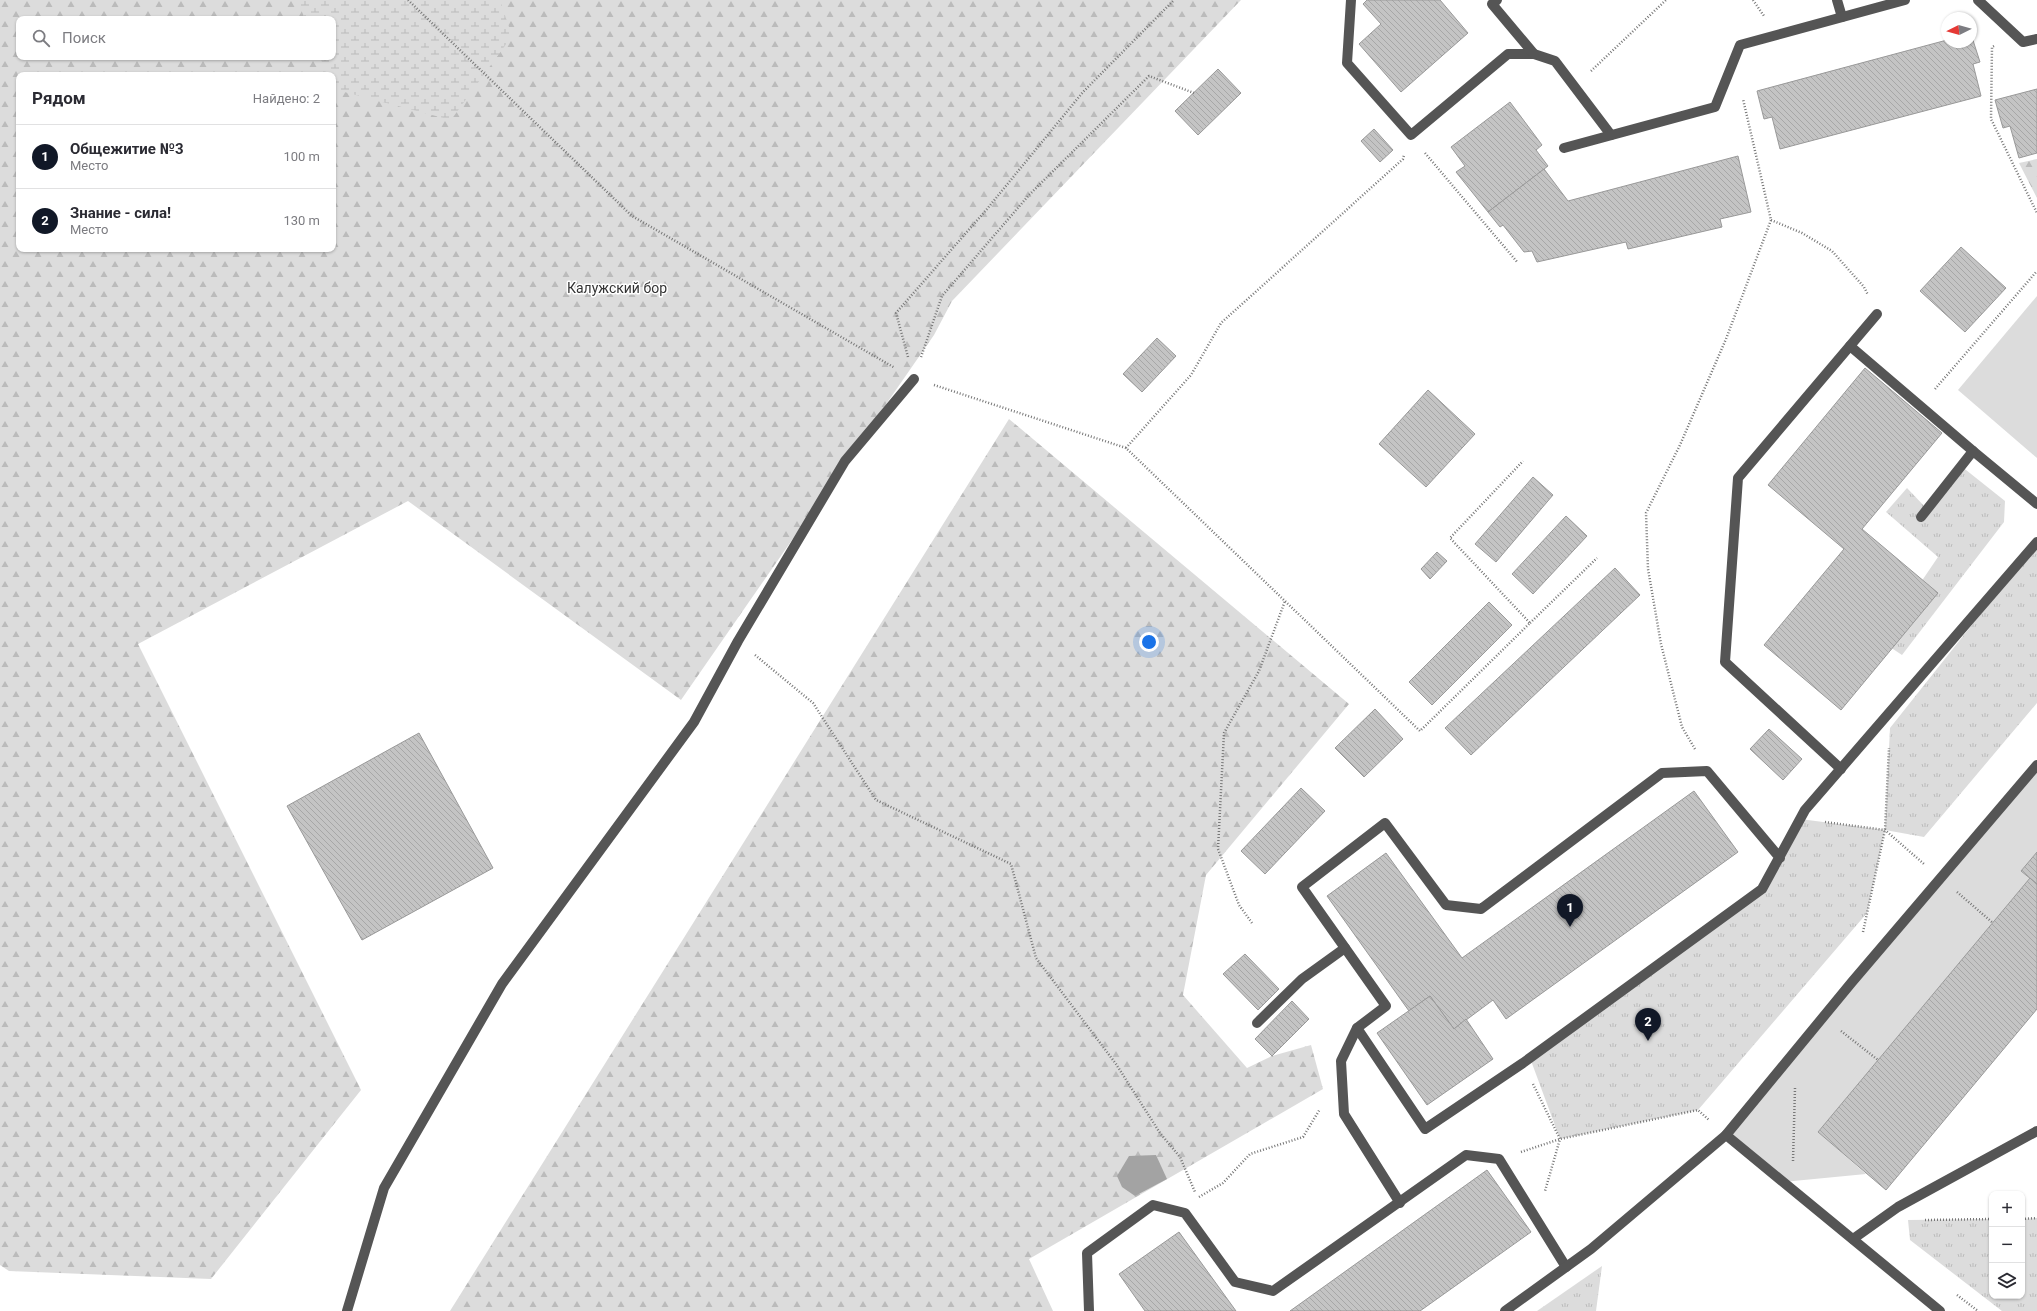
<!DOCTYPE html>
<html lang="ru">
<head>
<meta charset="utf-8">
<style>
	body { margin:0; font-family:Roboto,sans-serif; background:#f2f2f3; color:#2b2b33 }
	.controls { position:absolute; right:12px; bottom:12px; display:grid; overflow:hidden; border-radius:8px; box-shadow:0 1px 3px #0004 }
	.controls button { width:36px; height:36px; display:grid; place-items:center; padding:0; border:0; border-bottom:1px solid #e1e1e2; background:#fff; color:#2b2b33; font:20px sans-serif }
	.compass { position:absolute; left:1941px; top:12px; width:36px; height:36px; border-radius:50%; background:#fff; box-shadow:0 1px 3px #0004; rotate:265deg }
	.you { position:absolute; left:1149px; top:642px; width:14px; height:14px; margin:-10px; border:3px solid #fff; border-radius:50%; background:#1a73e8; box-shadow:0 0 0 6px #1a73e833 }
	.badge { display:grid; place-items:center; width:26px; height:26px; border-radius:50%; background:#111827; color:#fff; font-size:13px; font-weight:700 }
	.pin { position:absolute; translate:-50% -33px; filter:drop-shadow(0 1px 2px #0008) }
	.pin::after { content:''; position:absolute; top:21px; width:14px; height:12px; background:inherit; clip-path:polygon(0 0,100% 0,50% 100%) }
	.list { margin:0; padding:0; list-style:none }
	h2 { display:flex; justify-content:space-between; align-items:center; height:52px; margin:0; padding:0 16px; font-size:17px }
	h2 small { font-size:13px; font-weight:400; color:#7c7c81 }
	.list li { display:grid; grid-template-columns:26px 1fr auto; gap:12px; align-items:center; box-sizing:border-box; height:64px; padding:0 16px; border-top:1px solid #e1e1e2 }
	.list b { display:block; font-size:15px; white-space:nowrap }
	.list p { margin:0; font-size:13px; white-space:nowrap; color:#7c7c81 }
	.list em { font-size:13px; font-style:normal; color:#7c7c81 }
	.icon { flex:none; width:22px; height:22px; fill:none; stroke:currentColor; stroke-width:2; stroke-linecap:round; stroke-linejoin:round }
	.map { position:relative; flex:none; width:2037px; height:1311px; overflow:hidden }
	.search { position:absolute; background:#fff; box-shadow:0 1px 3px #0004; left:16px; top:16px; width:320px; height:44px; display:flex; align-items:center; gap:10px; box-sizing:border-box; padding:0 14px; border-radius:8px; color:#7c7c81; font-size:15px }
	.panel { position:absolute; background:#fff; box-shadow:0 1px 3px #0004; left:16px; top:72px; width:320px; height:180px; border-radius:8px }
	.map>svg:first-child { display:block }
	.grass { fill:url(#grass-tufts) }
	.forest { fill:url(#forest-firs); fill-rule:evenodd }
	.wetland { fill:url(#wetland-marsh) }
	.park { fill:#dcdcdc }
	.water { fill:#a3a3a3 }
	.building { fill:url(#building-back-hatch); stroke:#999 }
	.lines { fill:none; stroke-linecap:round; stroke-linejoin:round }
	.path { stroke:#777; stroke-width:2.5; stroke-dasharray:1 2; stroke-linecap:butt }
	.minor { stroke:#555; stroke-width:10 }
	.labels { text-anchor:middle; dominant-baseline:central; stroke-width:3; stroke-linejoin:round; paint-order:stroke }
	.park-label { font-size:14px; fill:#333; stroke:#fff }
</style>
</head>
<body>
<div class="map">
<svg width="2037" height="1311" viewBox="0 0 2037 1311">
	<defs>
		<pattern id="grass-tufts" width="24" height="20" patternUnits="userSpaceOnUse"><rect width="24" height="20" fill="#dcdcdc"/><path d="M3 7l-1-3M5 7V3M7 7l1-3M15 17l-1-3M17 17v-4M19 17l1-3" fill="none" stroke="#bbb"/></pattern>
		<pattern id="forest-firs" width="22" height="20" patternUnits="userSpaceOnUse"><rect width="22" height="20" fill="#dcdcdc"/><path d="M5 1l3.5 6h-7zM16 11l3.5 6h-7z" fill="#bbb"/></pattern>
		<pattern id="wetland-marsh" width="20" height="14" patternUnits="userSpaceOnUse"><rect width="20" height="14" fill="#dcdcdc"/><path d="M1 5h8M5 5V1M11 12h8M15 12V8" fill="none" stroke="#bbb"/></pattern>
		<pattern id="building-back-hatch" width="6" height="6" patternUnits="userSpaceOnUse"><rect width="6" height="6" fill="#c4c4c4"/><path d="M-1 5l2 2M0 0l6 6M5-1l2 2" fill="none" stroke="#a7a7a7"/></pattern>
	</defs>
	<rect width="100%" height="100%" fill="#fff"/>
	<g class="grass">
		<polygon points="1961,466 2005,501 2004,522 1902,655 1881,641 1938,557 1886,512 1907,488 1927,509"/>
		<polygon points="2037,543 2037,703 1924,837 1885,830 1867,913 1698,1110 1560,1139 1530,1058 1762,889 1800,819 1885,830 1890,728"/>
		<polygon points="2037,1218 2037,1311 2002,1311 1910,1240 1908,1220 1992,1219 1992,1296 2022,1296 2022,1219"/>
		<polygon points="1602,1266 1596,1311 1537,1311"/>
	</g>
	<g class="forest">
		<path d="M0,0h1241l-289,301 -18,34 -253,365 -273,-199 -270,143 223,446 -150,189 -202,-8 -9,-6zM19,19h314v38h-314zM19,75h314v174h-314z"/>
		<polygon points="2037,159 2037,198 2019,163"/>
		<polygon points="1009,419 1349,704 1206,875 1183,995 1247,1068 1272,1056 1311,1045 1323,1089 1029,1259 1053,1311 450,1311"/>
	</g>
	<polygon class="wetland" points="297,0 500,0 512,36 451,120 333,89 333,75 327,75 320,57 333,57 333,19 305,19"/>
	<g class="park">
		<polygon points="2037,296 2037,458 1958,390"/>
		<polygon points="2037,765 2037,852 2021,871 2030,878 1818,1132 1866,1174 1783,1182 1726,1135"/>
	</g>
	<polygon class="water" points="1156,1155 1167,1179 1135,1196 1122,1187 1117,1176 1129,1156"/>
	<g class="building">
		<polygon points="1367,0 1440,0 1468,33 1401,92 1359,44 1381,24 1363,4"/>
		<polygon points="1971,34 1980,62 1973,64 1981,96 1780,149 1772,117 1764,119 1757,91 1947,40 1947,42 1971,42"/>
		<polygon points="1218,69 1241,93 1198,135 1175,111"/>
		<polygon points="2037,89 2037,153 2019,158 2010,126 2003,128 1995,100"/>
		<polygon points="1510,102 1542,145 1536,150 1548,166 1488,212 1456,172 1465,166 1451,147"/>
		<polygon points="1374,129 1393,150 1380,162 1361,141"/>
		<polygon points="1738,156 1751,212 1720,219 1722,227 1628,249 1626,242 1537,262 1532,251 1524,252 1503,225 1500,227 1488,212 1544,169 1568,201"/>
		<polygon points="1961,247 2006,288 1965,332 1920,291"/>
		<polygon points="1157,338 1176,356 1142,392 1123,374"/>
		<polygon points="1865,368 1942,433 1862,529 1938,593 1841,710 1764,645 1844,549 1768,485"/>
		<polygon points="1428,390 1475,434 1426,487 1379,444"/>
		<polygon points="1533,477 1553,495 1496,562 1475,544"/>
		<polygon points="1566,516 1587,536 1533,594 1512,574"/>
		<polygon points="1437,552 1447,561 1430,579 1421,569"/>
		<polygon points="1615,568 1640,595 1471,755 1445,728"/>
		<polygon points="1489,602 1512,625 1432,705 1409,682"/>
		<polygon points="1375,709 1403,739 1364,777 1335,748"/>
		<polygon points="1769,729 1802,759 1783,780 1750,749"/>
		<polygon points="419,733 493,868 362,940 287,806"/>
		<polygon points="1301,788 1325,811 1265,874 1241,851"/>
		<polygon points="1694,791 1738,852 1506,1019 1493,1000 1454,1029 1430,996 1409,1011 1327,896 1386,853 1462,958"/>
		<polygon points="2037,852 2037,884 2021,871"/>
		<polygon points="2030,878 2037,884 2037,1009 1886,1190 1818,1132"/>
		<polygon points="1245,954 1279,989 1258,1010 1223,974"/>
		<polygon points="1430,996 1454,1029 1466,1019 1493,1059 1427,1105 1377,1033"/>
		<polygon points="1292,1001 1309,1019 1272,1056 1255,1039"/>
		<polygon points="1487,1170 1531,1232 1420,1311 1290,1311"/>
		<polygon points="1179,1232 1236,1311 1145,1311 1119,1274"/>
	</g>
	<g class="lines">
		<g class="path">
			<polyline points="408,0 632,216 895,368"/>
			<polyline points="1753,0 1764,16"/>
			<polyline points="1994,46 1992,47 1991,119 2037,213"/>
			<polyline points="1591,71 1666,0"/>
			<polyline points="1425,153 1518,263"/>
			<polyline points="1771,220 1802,233 1832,251 1864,287 1868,295"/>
			<polyline points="908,357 896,313 987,209 1083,92 1174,0"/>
			<polyline points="921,357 942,296 1029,195 1149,76 1194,93"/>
			<polyline points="934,385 1126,448 1420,731 1530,623 1450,538 1523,461"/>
			<polyline points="1935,389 2037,271"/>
			<polyline points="1126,448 1191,375 1221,323 1403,159 1404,155"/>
			<polyline points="1530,623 1597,558"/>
			<polyline points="755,655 813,703 876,800 1011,864 1036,958 1116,1064 1160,1133 1180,1157 1195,1192"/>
			<polyline points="1695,749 1682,727 1661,644 1648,569 1646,513 1680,445 1726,339 1771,220 1743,99"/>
			<polyline points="1825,822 1885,830 1924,864"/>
			<polyline points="1957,892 1993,923"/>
			<polyline points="1252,923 1239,905 1218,849 1224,733 1259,671 1285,601"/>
			<polyline points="1863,932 1885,830 1889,748"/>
			<polyline points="1841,1031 1878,1060"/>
			<polyline points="1533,1084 1560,1139 1545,1191"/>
			<polyline points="1521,1152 1560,1139 1698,1110 1709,1120"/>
			<polyline points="1793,1161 1795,1088"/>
			<polyline points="1199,1197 1223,1183 1250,1154 1303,1137 1320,1109"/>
			<polyline points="2022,1219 2037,1218"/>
			<polyline points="1925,1220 1992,1219"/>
			<polyline points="1957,1295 1978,1311"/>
		</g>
		<g class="minor">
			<polyline points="1351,0 1347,63 1411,135 1508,54 1534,54 1555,61 1611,135"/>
			<polyline points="1497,0 1492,4 1534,54"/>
			<polyline points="1837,0 1842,17"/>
			<polyline points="1978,0 2023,42 2037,39"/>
			<polyline points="1564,148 1715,107 1740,45 1905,0"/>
			<polyline points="1850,346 1973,451"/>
			<polyline points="1921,517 1973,451 2037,504"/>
			<polyline points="1841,769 1725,662 1738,478 1877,314"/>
			<polyline points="1780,858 1707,771 1662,773 1481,909 1446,905 1385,823 1302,887 1386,1006 1357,1028 1425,1129 1523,1063 1762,889 1805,810 2037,542"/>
			<polyline points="1257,1023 1302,979 1345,948"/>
			<polyline points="1357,1028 1341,1061 1344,1114 1400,1203"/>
			<polyline points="1726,1135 1940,1311"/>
			<polyline points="1853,1239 1898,1207 2037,1131"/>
			<polyline points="347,1311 384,1188 502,984 694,722 738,641 845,461 914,379"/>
			<polyline points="1089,1311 1087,1253 1153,1205 1185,1213 1235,1282 1273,1291 1466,1155 1499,1159 1566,1267"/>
			<polyline points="1505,1311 1591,1249 1726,1135 1852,982 2037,765"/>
		</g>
	</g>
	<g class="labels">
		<g class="park-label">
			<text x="617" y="288">Калужский бор</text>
		</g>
	</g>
</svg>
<div class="controls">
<button>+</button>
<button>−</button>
<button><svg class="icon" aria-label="layers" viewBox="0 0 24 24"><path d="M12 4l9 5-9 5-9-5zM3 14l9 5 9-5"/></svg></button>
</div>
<svg class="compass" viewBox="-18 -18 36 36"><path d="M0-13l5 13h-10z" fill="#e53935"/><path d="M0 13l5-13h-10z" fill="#7c7c81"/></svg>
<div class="you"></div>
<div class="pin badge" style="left:1570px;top:927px">1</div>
<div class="pin badge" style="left:1648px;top:1041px">2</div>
<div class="search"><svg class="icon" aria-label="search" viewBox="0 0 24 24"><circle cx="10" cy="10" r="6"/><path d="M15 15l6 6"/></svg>Поиск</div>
<section class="panel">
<h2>Рядом<small>Найдено: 2</small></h2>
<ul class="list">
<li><span class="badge">1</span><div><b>Общежитие №3</b><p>Место</p></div><em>100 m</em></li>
<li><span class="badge">2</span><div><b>Знание - сила!</b><p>Место</p></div><em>130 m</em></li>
</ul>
</section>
</div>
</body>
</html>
